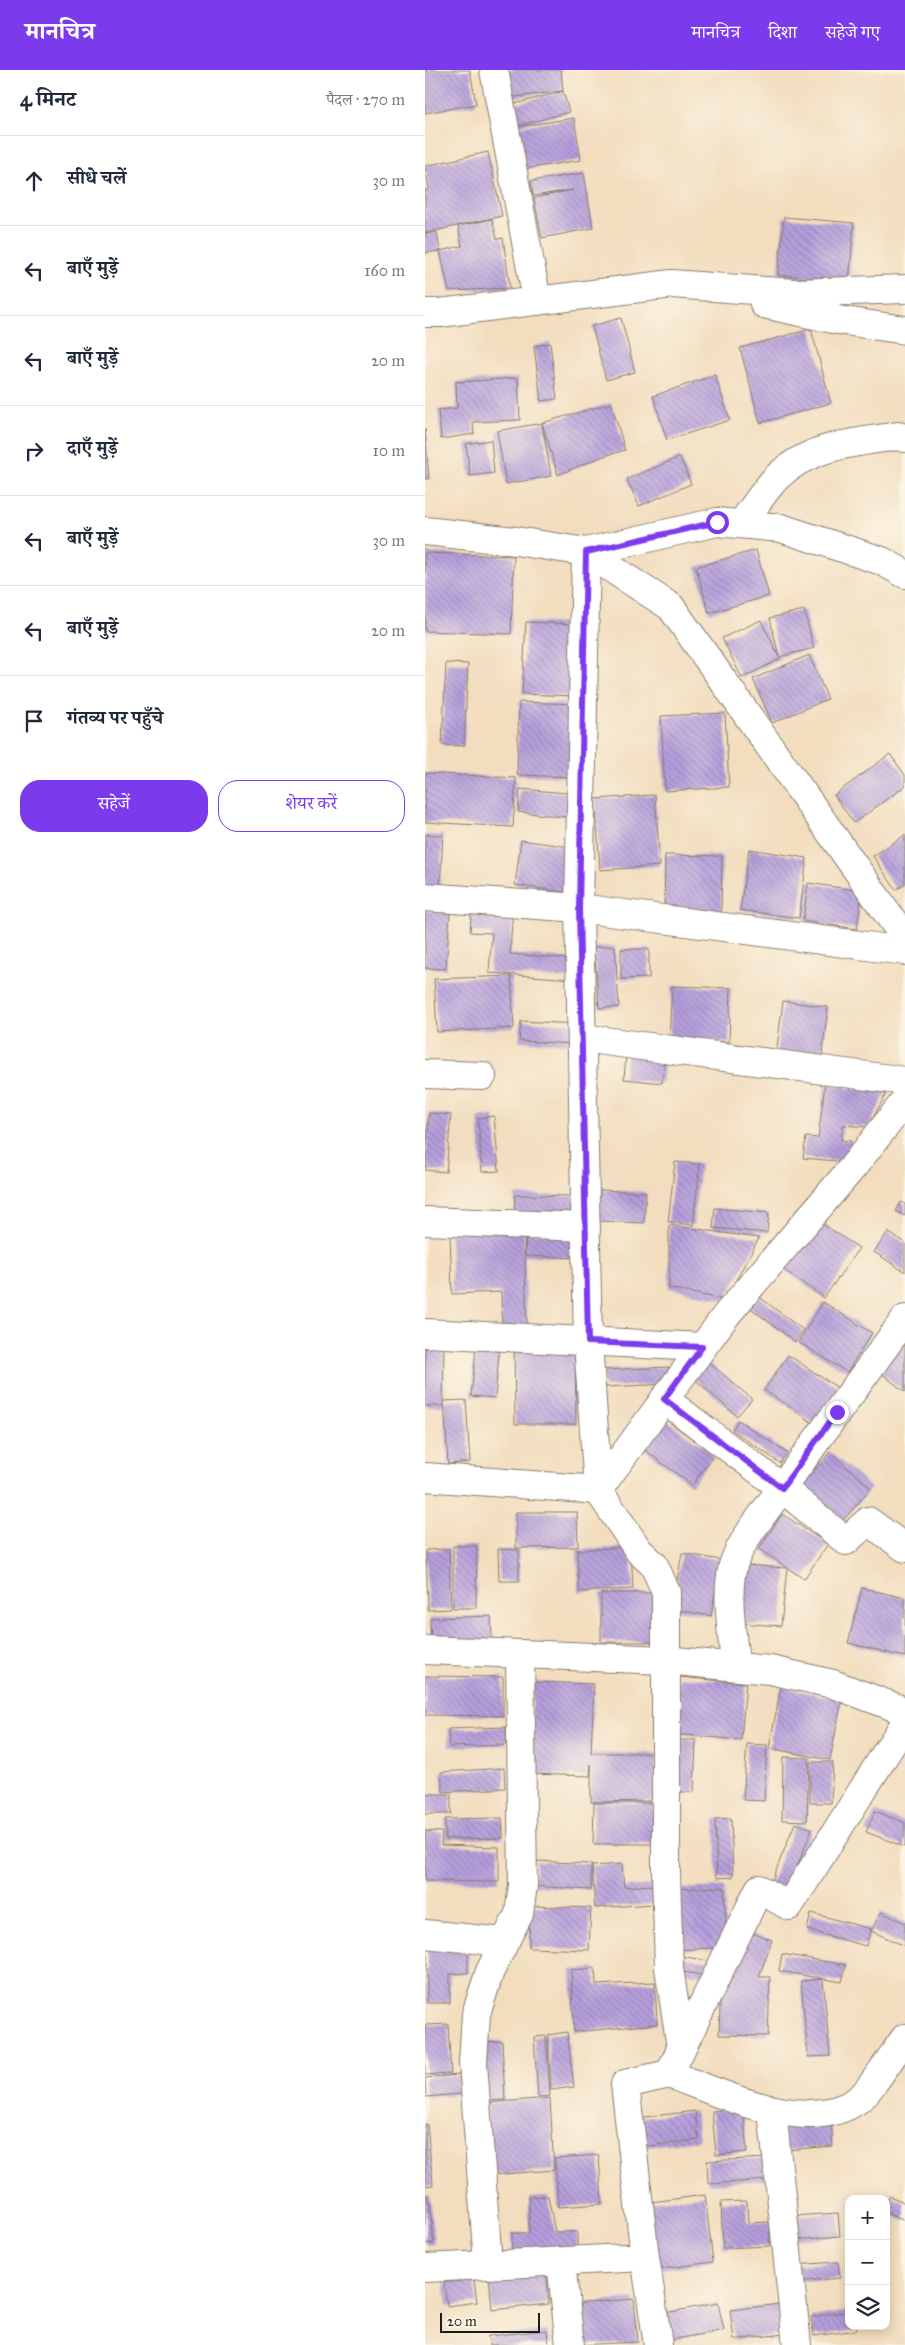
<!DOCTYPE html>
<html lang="hi">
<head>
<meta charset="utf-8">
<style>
	body { margin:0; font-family:"IM FELL Great Primer","Noto Serif Devanagari",serif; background:#f2f2f3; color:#1f2937 }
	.controls { position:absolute; right:15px; bottom:15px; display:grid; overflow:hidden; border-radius:10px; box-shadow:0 2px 12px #0003 }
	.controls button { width:45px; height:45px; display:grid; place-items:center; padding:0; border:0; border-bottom:1px solid #e0e1e3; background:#fff; color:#1f2937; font:25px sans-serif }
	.scale { position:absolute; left:15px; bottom:12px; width:100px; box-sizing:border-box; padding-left:5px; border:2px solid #1c1c1c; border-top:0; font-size:14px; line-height:18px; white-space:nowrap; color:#1c1c1c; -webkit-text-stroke:4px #fcf5e5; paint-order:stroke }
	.stop { position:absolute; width:15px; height:15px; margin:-11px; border:4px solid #7c3aed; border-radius:50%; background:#fff }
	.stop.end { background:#7c3aed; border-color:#fff; box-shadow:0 1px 5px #0008 }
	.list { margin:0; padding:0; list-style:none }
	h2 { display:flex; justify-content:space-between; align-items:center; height:65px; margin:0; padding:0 20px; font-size:21px }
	h2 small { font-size:16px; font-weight:400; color:#747a83 }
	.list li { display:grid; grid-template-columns:32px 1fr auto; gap:15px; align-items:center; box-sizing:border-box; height:90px; padding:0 20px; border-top:1px solid #e0e1e3 }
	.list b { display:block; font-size:19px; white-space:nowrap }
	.list em { font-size:16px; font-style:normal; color:#747a83 }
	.actions { display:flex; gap:10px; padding:15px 20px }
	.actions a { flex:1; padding:11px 0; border:1px solid #7c3aed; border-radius:20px; text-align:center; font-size:18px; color:#7c3aed }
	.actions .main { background:#7c3aed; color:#fff }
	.icon { flex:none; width:28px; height:28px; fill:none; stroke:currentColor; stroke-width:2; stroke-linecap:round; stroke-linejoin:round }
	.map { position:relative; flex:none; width:480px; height:2275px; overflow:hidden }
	header { display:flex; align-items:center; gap:30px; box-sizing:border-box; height:70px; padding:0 25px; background:#7c3aed; color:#fff }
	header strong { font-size:24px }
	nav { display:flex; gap:28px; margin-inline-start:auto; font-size:18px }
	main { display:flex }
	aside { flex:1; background:#fff }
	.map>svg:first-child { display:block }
	.building { fill:url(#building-back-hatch) }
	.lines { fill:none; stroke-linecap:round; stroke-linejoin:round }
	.minor-casing { stroke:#877c6d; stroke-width:30 }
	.minor { stroke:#fff; stroke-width:28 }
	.route { stroke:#7c3aed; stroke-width:6 }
</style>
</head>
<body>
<header>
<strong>मानचित्र</strong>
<nav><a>मानचित्र</a><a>दिशा</a><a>सहेजे गए</a></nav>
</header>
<main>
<aside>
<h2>4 मिनट<small>पैदल · 270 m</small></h2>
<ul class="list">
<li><svg class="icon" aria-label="ahead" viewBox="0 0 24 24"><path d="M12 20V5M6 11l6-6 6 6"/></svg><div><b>सीधे चलें</b></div><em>30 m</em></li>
<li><svg class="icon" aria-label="left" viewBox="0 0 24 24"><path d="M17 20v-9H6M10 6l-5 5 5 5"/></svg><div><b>बाएँ मुड़ें</b></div><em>160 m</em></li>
<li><svg class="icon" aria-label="left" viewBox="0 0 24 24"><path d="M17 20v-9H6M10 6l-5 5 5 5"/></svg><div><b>बाएँ मुड़ें</b></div><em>20 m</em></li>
<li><svg class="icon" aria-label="right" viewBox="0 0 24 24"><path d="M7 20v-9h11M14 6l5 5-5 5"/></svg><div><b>दाएँ मुड़ें</b></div><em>10 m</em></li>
<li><svg class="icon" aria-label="left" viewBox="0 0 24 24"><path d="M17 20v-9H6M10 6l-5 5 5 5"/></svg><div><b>बाएँ मुड़ें</b></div><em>30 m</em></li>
<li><svg class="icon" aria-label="left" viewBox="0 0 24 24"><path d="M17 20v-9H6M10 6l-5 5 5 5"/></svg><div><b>बाएँ मुड़ें</b></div><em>20 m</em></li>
<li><svg class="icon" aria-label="arrive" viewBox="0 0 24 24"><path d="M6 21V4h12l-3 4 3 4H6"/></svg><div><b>गंतव्य पर पहुँचे</b></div></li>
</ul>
<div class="actions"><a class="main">सहेजें</a><a>शेयर करें</a></div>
</aside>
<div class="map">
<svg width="480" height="2275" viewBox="0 0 480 2275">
	<defs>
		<pattern id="building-back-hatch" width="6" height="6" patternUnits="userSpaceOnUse" patternTransform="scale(1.25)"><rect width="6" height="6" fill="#b69fdd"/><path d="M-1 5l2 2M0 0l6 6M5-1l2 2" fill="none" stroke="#9381b2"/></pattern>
	</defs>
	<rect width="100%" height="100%" fill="#fcf5e5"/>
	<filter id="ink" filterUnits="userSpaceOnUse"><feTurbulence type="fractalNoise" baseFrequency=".02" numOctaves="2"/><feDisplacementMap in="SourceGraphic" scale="10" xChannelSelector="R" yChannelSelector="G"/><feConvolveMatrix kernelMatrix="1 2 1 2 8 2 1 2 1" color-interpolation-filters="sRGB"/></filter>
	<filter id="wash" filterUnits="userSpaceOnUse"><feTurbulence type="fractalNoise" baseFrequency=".0096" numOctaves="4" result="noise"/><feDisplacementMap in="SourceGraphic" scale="20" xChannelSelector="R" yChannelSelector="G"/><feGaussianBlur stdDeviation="1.12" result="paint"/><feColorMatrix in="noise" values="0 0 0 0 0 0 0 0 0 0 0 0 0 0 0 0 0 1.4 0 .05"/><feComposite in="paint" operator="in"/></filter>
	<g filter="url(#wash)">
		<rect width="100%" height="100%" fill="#f2ddbe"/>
		<g id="blocks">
			<g class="building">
				<polygon points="0,0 45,0 51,34 0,43"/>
				<polygon points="79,0 136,0 138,21 82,28"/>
				<polygon points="138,21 144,42 92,56 86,35"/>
				<polygon points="149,48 156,90 99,99 92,57"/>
				<polygon points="63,82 77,146 0,163 0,120 4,119 0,96"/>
				<polygon points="159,103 168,158 117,168 109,128 148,120 108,126 106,111"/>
				<polygon points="359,147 429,153 424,212 353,205"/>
				<polygon points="67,149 72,169 78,168 85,218 24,221 15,181 0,183 0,164 12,162 15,181 37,176 33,156"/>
				<polygon points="196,248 210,302 181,310 167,256"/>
				<polygon points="386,259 406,333 335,353 315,278"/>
				<polygon points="125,273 132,329 116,331 109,276"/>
				<polygon points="290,305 305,350 242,370 228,326"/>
				<polygon points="93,308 95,350 48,352 49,364 16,369 13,340 32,338 31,312"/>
				<polygon points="186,333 200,380 176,387 133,405 117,353"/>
				<polygon points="117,353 126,406 81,414 72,361"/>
				<polygon points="0,359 4,409 0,409"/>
				<polygon points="66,370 69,403 45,406 41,374"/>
				<polygon points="255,387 266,414 214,436 202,409"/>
				<polygon points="331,480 344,526 284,543 271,497"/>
				<polygon points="0,483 89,486 86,564 0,561"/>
				<polygon points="379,540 389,578 354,587 345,548"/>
				<polygon points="336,550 355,589 317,608 297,568"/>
				<polygon points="101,552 154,554 150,626 97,624"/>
				<polygon points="384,585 403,629 347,653 328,609"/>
				<polygon points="21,593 43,594 39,676 17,675"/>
				<polygon points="94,632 150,634 148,707 92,705"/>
				<polygon points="300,643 304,717 240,721 236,646"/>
				<polygon points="465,684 480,705 480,716 429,753 409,725"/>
				<polygon points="0,703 91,708 88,757 0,752"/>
				<polygon points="95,719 154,724 152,748 93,742"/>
				<polygon points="230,725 235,796 175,800 170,729"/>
				<polygon points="0,765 18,765 15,818 0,817"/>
				<polygon points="480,765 480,814 471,820 448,786"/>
				<polygon points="96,770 153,778 147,823 90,815"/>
				<polygon points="324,779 382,788 374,848 315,840"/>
				<polygon points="240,785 297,786 296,846 239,844"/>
				<polygon points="383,813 437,821 432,859 378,851"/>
				<polygon points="47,833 88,836 85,884 149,889 148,909 64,903 67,863 45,862"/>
				<polygon points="0,841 25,843 21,899 0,898"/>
				<polygon points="190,876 194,937 174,938 169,877"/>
				<polygon points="196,879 224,879 224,908 196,909"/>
				<polygon points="86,906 89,958 12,962 9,909"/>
				<polygon points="247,916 306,918 304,972 244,969"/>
				<polygon points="358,931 403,937 396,992 351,985"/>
				<polygon points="96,951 152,954 151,974 94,971"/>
				<polygon points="201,985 240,989 237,1013 199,1009"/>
				<polygon points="400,1014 461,1024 443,1057 418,1055 416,1070 426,1071 423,1092 378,1088 381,1067 393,1068"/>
				<polygon points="4,1043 26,1045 21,1102 0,1100"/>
				<polygon points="69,1046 74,1101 57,1102 53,1048"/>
				<polygon points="250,1092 275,1094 268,1155 243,1152"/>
				<polygon points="175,1120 221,1122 219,1153 173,1151"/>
				<polygon points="90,1125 153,1126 152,1152 89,1151"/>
				<polygon points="476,1132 480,1134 480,1146 471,1141"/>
				<polygon points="290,1138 344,1143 342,1163 288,1158"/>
				<polygon points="389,1148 434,1178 399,1228 355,1197"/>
				<polygon points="244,1155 334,1168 300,1230 244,1218"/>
				<polygon points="99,1159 102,1260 77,1261 76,1222 27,1224 25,1162"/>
				<polygon points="463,1162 480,1173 480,1202 449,1182"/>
				<polygon points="101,1163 155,1165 154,1188 100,1186"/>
				<polygon points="328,1222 378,1260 370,1272 319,1233"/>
				<polygon points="398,1232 447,1263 422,1302 373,1272"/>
				<polygon points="52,1269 75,1272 70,1328 46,1326"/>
				<polygon points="474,1271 480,1276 480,1322 451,1299"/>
				<polygon points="0,1273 19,1273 18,1336 0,1336"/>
				<polygon points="150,1274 151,1354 90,1354 89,1275"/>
				<polygon points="363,1285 413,1318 388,1353 339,1320"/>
				<polygon points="280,1289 327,1329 312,1346 266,1306"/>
				<polygon points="244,1297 244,1314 179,1317 178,1300"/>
				<polygon points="41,1330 45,1392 23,1394 19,1331"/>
				<polygon points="239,1348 289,1385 267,1415 217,1378"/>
				<polygon points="313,1350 362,1383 355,1393 307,1360"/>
				<polygon points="405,1382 446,1418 415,1454 373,1418"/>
				<polygon points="91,1442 152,1442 153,1477 91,1478"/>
				<polygon points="357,1444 403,1474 379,1509 334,1479"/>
				<polygon points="28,1476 52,1476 51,1538 28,1538"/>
				<polygon points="206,1477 208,1519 154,1522 152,1480"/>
				<polygon points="24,1479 26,1539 3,1540 1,1480"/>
				<polygon points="73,1479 94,1480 94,1511 74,1511"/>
				<polygon points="257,1483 296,1490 286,1546 247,1539"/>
				<polygon points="318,1495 362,1498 356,1556 313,1553"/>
				<polygon points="437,1518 480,1528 480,1587 423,1573"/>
				<rect x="176" y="1523" width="56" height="49"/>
				<polygon points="66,1546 67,1570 6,1572 5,1548"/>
				<polygon points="0,1606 78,1607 78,1646 0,1645"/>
				<polygon points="254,1607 321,1613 316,1670 250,1664"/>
				<polygon points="108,1612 169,1614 166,1683 231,1683 231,1731 166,1732 166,1694 165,1706 105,1704"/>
				<polygon points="356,1617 417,1630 405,1690 344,1678"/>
				<polygon points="81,1657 81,1675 24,1677 23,1659"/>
				<polygon points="249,1670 271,1670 269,1722 247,1722"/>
				<polygon points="322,1674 342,1675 339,1731 318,1730"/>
				<polygon points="358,1687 384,1688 382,1751 357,1750"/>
				<polygon points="385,1692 408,1692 406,1733 385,1733"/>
				<polygon points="79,1698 80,1718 18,1722 16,1702"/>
				<rect x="0" y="1724" width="26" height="20"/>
				<polygon points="169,1733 229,1733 229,1774 168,1774"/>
				<polygon points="450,1741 480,1753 480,1777 441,1762"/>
				<polygon points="77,1748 78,1768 20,1769 20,1749"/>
				<polygon points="306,1748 308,1807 292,1808 290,1749"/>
				<polygon points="370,1753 387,1759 360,1827 343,1820"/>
				<polygon points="0,1761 17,1762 16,1775 74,1777 74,1812 0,1811"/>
				<polygon points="111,1791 166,1794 166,1820 109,1816"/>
				<polygon points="197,1794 199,1817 228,1815 228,1834 170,1838 167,1796"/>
				<polygon points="299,1817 302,1877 253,1880 250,1819"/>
				<polygon points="105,1836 166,1838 164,1880 104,1878"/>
				<polygon points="456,1842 480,1853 480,1876 446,1861"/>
				<polygon points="386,1843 446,1859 441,1876 382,1860"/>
				<polygon points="319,1860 347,1870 334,1907 345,1907 343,1966 294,1965 296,1905"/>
				<polygon points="2,1873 43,1873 43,1903 25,1904 25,1933 2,1933"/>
				<polygon points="357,1884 421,1895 417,1912 354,1901"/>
				<polygon points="249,1885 290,1892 288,1907 247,1900"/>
				<polygon points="170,1898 171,1915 230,1912 232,1954 149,1962 146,1900"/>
				<polygon points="398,1909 405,1986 383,1987 376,1911"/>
				<polygon points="23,1954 26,2004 0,2005 0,1955"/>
				<polygon points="142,1962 149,2017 126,2020 123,1965"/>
				<polygon points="121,1966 125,2026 113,2027 109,1967"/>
				<polygon points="77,1971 80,2030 61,2031 58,1972"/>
				<polygon points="44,2004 46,2023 1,2027 0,2008"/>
				<polygon points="125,2028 129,2100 67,2105 61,2033"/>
				<polygon points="318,2038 322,2082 291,2085 287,2041"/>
				<polygon points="270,2041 274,2070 215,2077 212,2048"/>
				<polygon points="406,2050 408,2076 361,2080 358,2053"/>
				<polygon points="0,2054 2,2054 8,2115 0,2116"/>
				<polygon points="174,2085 177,2134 133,2137 130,2088"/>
				<polygon points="341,2088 342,2110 283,2114 282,2091"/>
				<polygon points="4,2125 9,2173 0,2174 0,2126"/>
				<polygon points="280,2125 288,2192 228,2200 219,2133"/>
				<polygon points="123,2126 130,2162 152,2162 152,2181 87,2182 87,2163 104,2163 104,2127"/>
				<polygon points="465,2126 480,2133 480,2151 461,2143 461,2134"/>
				<polygon points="322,2131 323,2153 344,2152 345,2176 298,2178 296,2132"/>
				<polygon points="413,2143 415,2166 370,2170 368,2146"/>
				<polygon points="413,2192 415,2208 370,2212 369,2195"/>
				<polygon points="121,2198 124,2234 67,2240 64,2204"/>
				<polygon points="49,2209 52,2232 22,2236 19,2213"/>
				<polygon points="209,2229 213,2272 152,2275 148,2234"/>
				<polygon points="293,2233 299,2260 246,2270 240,2243"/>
				<polygon points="355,2234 359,2264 309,2270 305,2240"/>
				<polygon points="424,2241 424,2256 431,2256 432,2260 389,2266 386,2247"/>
				<polygon points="122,2260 124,2275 64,2275 63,2266"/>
			</g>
		</g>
	</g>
	<g filter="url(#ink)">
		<use href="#blocks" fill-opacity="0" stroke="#877c6d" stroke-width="1"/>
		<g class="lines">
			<defs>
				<g id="minor">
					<polyline points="69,0 112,231"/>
					<polyline points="339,234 413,250 480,260"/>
					<polyline points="0,243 15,243 247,214 369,223 480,219"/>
					<path d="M316,454c12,-15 22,-32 35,-46 34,-33 77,-35 122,-42l7,2"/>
					<polyline points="0,461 91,471 161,482 246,537 480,868"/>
					<polyline points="480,504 457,491 356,458 292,452 161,482 154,838 480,881"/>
					<polyline points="0,827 154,838 163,1272 173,1420 214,1481 229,1495 241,1522 241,1802 244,1898 256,1978"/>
					<polyline points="157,968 480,1011"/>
					<polyline points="0,1004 57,1006"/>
					<polyline points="0,1151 161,1157"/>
					<polyline points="0,1263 277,1277"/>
					<polyline points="239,1329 357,1418 421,1471 443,1451 480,1478"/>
					<polyline points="0,1407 173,1420 302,1244 428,1097 480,1031"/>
					<polyline points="0,1580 240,1590 345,1600 408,1614 480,1641"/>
					<path d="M310,1596c-2,-31 -12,-80 1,-109 4,-10 10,-19 16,-28l153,-210"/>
					<polyline points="0,1864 79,1872"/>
					<path d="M244,2004c52,19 139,63 190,25 11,-8 36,-48 46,-61"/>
					<polyline points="347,2041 372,2275"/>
					<polyline points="220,2187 233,2275"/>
					<polyline points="136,2192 145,2275"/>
					<polyline points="63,2194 48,1993 51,1944 65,1901 94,1844 98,1815 95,1584"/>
					<polyline points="0,2198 220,2187 200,2014 244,2004 334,1819 364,1836 480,1653"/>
				</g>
			</defs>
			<use href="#minor" class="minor-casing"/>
			<use href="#minor" class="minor"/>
		</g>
	</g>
	<g class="lines" filter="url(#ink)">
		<polyline class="route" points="292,452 161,482 154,838 163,1272 277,1277 239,1329 357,1418 412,1342"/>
	</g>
</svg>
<div class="controls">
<button>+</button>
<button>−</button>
<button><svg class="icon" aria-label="layers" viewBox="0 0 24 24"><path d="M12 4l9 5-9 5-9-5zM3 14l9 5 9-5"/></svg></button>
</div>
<div class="scale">20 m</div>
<div class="stop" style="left:292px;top:452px"></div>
<div class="stop end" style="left:412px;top:1342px"></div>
</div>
</main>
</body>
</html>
